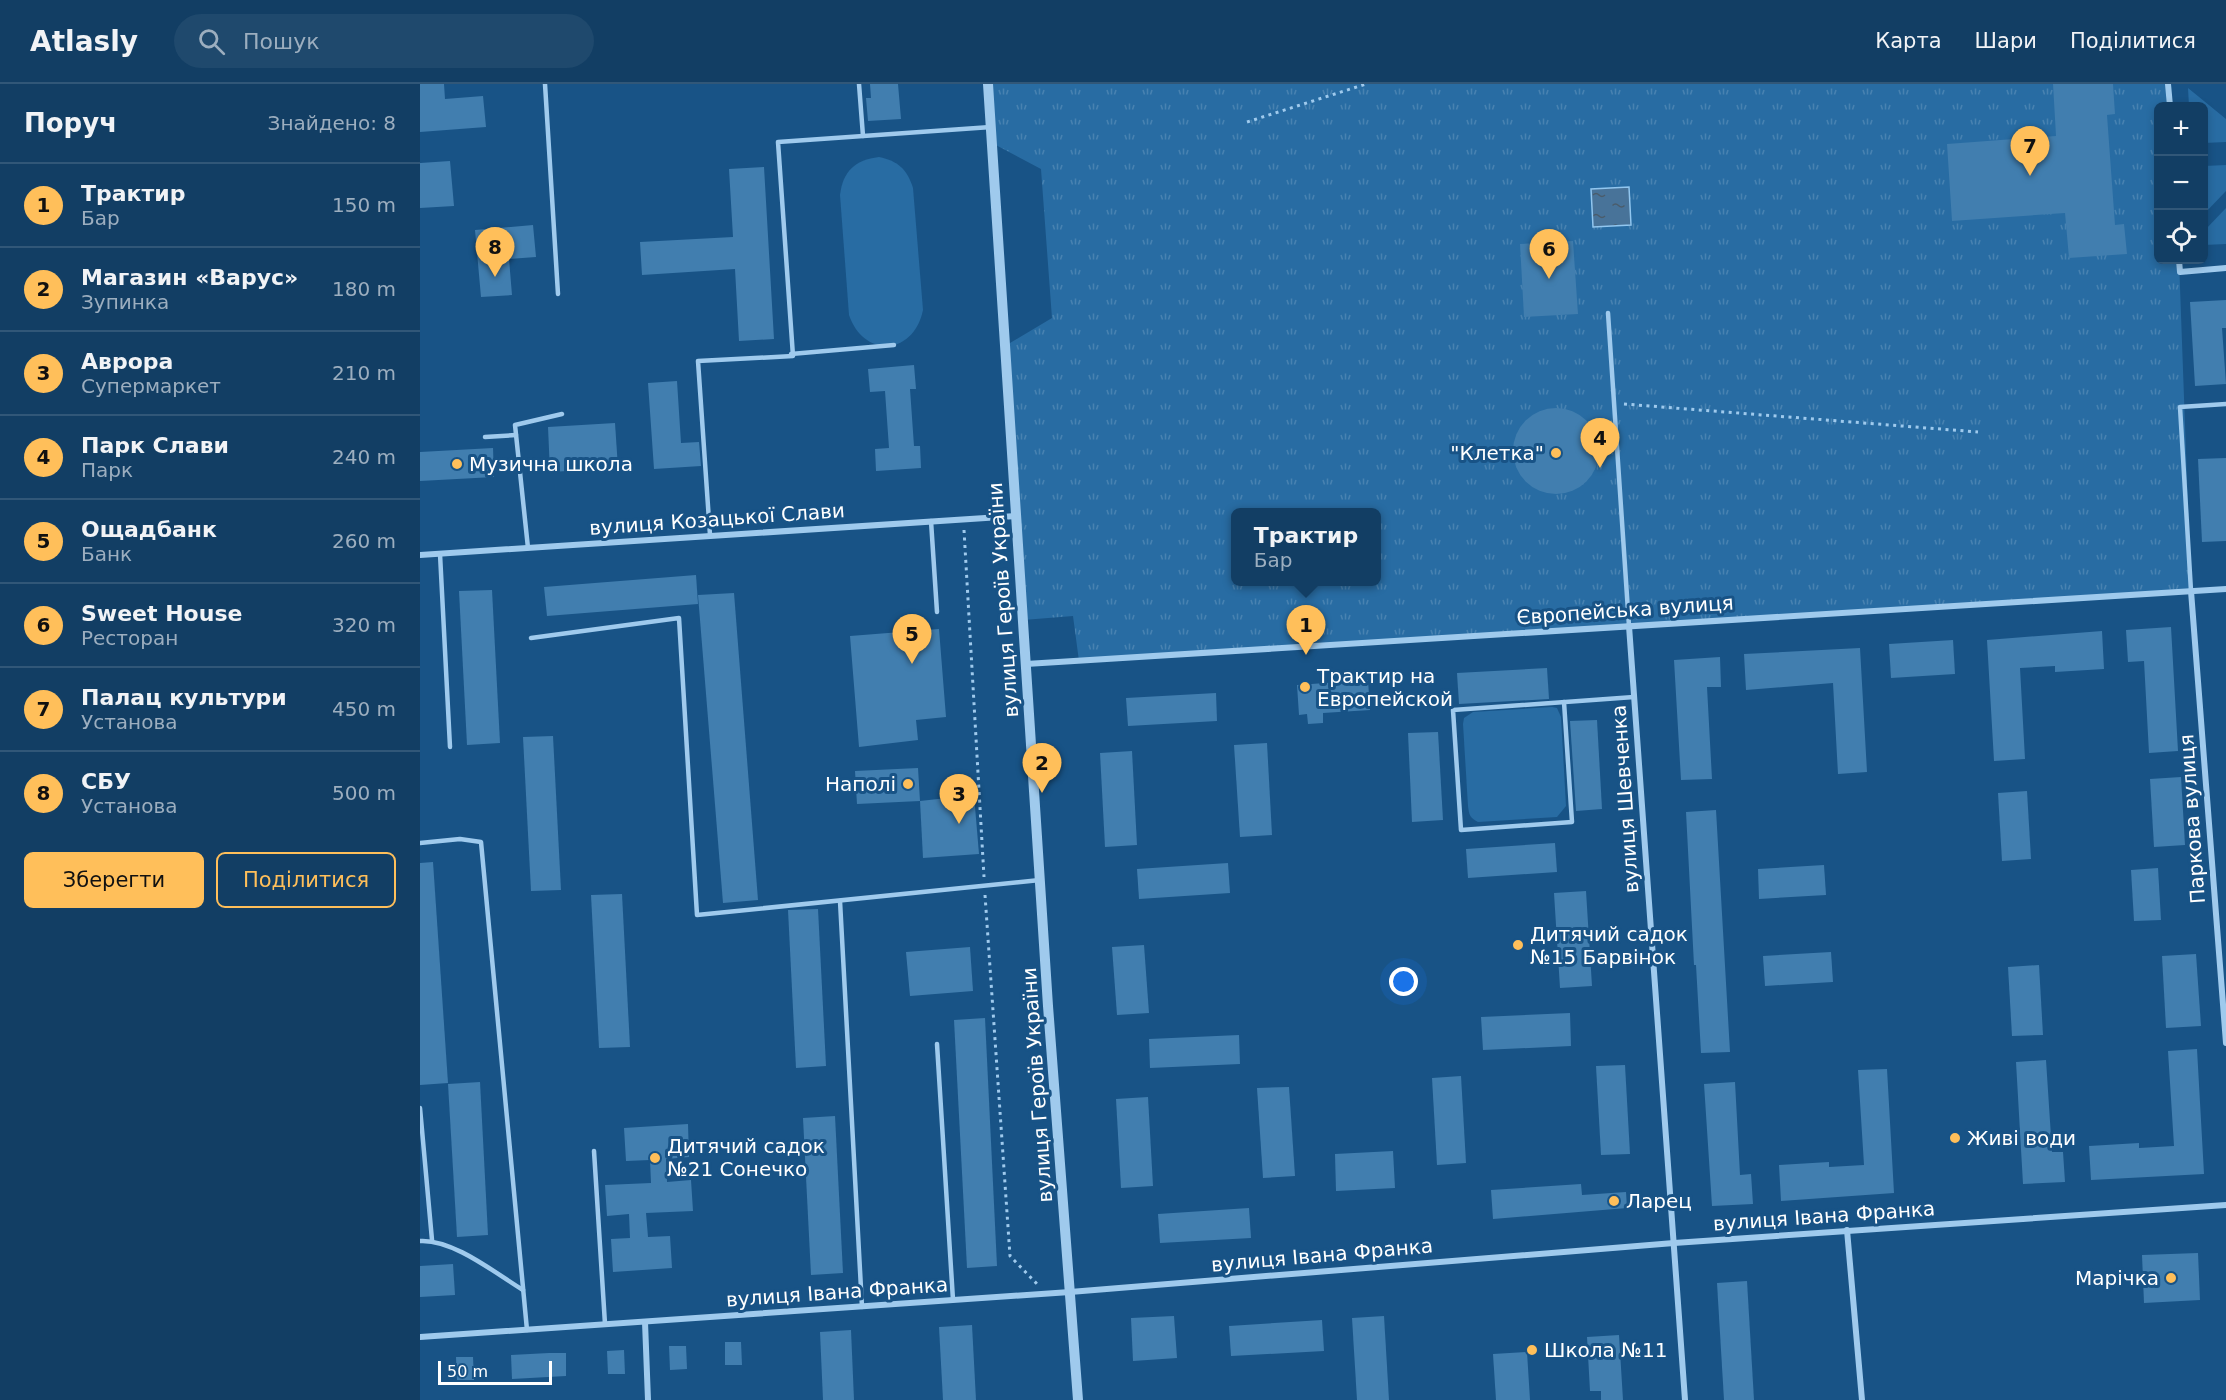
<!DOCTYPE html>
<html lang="uk">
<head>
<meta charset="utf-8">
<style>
	body { margin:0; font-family:"DejaVu Sans",sans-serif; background:#1f496d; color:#f1f3f6 }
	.controls { position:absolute; right:18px; top:18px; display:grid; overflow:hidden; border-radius:9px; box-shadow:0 3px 9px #0003 }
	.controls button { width:54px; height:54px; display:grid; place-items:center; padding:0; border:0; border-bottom:2px solid #315778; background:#123e64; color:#f1f3f6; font:30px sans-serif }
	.scale { position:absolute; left:18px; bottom:15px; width:114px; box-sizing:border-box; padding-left:6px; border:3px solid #fff; border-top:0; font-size:16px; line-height:21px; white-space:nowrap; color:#fff; -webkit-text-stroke:4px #185386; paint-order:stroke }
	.you { position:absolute; left:984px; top:898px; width:21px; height:21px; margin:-15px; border:4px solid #fff; border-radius:50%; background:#1a73e8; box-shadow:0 0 0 9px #1a73e833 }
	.badge { display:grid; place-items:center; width:39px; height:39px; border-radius:50%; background:#ffbf5a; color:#111; font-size:20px; font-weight:700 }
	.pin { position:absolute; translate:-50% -50px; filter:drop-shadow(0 2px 3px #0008) }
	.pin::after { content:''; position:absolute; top:32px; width:21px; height:18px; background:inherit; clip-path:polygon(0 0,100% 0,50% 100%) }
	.popup { position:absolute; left:811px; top:424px; width:150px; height:78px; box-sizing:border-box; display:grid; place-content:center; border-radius:9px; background:#123e64; filter:drop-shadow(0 2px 4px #0005); font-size:20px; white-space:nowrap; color:#9caebf }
	.popup b { font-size:22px; color:#f1f3f6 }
	.popup::after { content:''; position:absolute; left:50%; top:100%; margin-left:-12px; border:12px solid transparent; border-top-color:#123e64 }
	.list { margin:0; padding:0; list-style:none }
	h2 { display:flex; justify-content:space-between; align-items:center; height:78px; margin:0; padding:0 24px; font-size:26px }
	h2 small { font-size:20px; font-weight:400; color:#9caebf }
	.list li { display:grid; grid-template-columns:39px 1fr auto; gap:18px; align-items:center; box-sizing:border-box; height:84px; padding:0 24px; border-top:2px solid #315778 }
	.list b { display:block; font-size:22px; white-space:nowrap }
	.list p { margin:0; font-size:20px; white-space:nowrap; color:#9caebf }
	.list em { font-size:20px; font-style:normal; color:#9caebf }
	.actions { display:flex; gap:12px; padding:18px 24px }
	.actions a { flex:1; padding:14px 0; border:2px solid #ffbf5a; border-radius:9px; text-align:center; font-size:21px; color:#ffbf5a }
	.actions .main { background:#ffbf5a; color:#111 }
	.icon { flex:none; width:33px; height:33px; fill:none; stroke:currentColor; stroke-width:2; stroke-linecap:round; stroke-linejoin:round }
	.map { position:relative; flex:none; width:1806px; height:1316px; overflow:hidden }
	header { display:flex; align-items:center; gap:36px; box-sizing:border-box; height:84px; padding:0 30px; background:#123e64; border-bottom:2px solid #315778 }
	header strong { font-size:28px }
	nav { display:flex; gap:33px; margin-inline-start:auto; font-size:21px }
	.search { width:420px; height:54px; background:#1f496d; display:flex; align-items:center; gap:15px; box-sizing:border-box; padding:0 21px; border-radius:33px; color:#9caebf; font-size:22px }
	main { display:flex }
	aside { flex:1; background:#123e64 }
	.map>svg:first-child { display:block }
	.grass { fill:#286ca3 }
	.park { fill:url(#park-tufts); fill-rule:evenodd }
	.water { fill:url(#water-ripples); stroke:#91c6ef; stroke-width:1.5 }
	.building { fill:#417eaf }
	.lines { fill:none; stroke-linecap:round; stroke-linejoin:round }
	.path { stroke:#9fcaed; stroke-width:3; stroke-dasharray:3 4.5; stroke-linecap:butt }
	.service { stroke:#9fcaed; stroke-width:4.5 }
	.minor { stroke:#9fcaed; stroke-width:6 }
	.tertiary { stroke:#9fcaed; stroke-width:10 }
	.poi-dot { fill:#ffbf5a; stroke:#185386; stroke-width:2 }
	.labels { text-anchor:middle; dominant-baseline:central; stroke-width:6; stroke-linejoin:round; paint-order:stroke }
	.poi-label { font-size:20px; fill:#fff; stroke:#185386; text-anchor:start }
	.street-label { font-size:20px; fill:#fff; stroke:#185386 }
</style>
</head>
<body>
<header>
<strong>Atlasly</strong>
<div class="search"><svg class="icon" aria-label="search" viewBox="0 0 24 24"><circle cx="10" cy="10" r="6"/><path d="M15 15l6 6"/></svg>Пошук</div>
<nav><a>Карта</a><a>Шари</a><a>Поділитися</a></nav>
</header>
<main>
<aside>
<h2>Поруч<small>Знайдено: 8</small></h2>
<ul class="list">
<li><span class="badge">1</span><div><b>Трактир</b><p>Бар</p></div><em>150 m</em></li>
<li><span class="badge">2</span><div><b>Магазин «Варус»</b><p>Зупинка</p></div><em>180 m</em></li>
<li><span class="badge">3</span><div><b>Аврора</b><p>Супермаркет</p></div><em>210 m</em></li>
<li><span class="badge">4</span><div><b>Парк Слави</b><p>Парк</p></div><em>240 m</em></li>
<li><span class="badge">5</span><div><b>Ощадбанк</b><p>Банк</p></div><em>260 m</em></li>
<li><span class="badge">6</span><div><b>Sweet House</b><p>Ресторан</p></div><em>320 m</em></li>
<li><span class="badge">7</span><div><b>Палац культури</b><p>Установа</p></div><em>450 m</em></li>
<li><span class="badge">8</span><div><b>СБУ</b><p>Установа</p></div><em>500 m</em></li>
</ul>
<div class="actions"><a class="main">Зберегти</a><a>Поділитися</a></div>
</aside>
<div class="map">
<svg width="1806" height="1316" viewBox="0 0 1806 1316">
	<defs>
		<pattern id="park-tufts" width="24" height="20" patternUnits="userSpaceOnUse" patternTransform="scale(1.5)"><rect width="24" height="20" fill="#286ca3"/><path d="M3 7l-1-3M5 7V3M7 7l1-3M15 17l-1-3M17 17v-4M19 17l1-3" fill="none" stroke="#4882b1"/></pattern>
		<pattern id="water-ripples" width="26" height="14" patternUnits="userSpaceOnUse" patternTransform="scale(1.5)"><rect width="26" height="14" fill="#487399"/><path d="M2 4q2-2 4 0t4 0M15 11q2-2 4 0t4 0" fill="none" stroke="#4a5c6b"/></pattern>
	</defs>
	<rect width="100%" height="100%" fill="#185386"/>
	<g class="grass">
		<polygon points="1768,4 1806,35 1806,58 1784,59 1784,22 1769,22"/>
		<path d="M459,73c19,4 28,12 34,31l10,122c-9,45 -59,49 -74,5l-9,-120c3,-24 15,-35 39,-38z"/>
		<polygon points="1806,81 1806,107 1784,130 1784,82"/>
		<polygon points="1806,124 1806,160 1784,161 1784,147"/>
		<path d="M1132,623l5,1 4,9 5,89 -9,11 -79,5c-8,-4 -9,-7 -10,-16l-5,-82 1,-6 9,-6z"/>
	</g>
	<path class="park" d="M569,0h1179l2,22h-12v154h21l12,331 -1112,70 -6,-45 -50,4 -18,-274 47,-28 -11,-149 -49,-26zM816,428h140v70h-140z"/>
	<polygon class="water" points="1209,103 1211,141 1173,143 1171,105"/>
	<g class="building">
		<polygon points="0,0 24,0 25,15 63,12 66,43 0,48"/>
		<polygon points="450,0 478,0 481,35 448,37 446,14 451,14"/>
		<polygon points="1633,0 1693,0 1695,30 1687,31 1695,141 1704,140 1707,170 1649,174 1645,129 1532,137 1527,60 1636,52"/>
		<polygon points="30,77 34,122 0,124 0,79"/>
		<polygon points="344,83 354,255 319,257 315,185 222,191 220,158 313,153 309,85"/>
		<polygon points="113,141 116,173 89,175 92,211 61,213 55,146"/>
		<polygon points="1153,157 1158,230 1104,233 1100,160"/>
		<polygon points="1806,216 1806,244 1802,244 1806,300 1775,302 1770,218"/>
		<polygon points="494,281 496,305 490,305 494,362 500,362 501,384 456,387 455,365 469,364 465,307 450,308 448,285"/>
		<polygon points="257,297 261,359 279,358 281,382 234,385 228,299"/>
		<circle cx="1136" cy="367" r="43"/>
		<polygon points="195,339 198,384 130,388 128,343"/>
		<polygon points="73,364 74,393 0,397 0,368"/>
		<polygon points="1806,374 1806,457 1782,458 1778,375"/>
		<polygon points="276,491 278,520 127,532 124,503"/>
		<polygon points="72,506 80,659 47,661 39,507"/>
		<polygon points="314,509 338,816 303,819 278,511"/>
		<polygon points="1751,543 1758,667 1729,669 1724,577 1708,578 1706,546"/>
		<polygon points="519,545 526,633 496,636 498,656 439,663 430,552"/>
		<polygon points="1682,547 1684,585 1635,588 1635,582 1600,584 1605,675 1574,677 1567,556"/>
		<polygon points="1533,556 1535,590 1471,594 1469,560"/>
		<polygon points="1440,564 1447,688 1418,690 1413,599 1326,606 1324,570"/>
		<polygon points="1300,573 1301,603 1287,603 1292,695 1261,696 1254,576"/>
		<polygon points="1127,584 1129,615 1039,620 1037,589"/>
		<polygon points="948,596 950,626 903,629 903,639 888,640 887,630 879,631 877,601"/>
		<polygon points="796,609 797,637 708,642 706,614"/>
		<polygon points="1177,636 1182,725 1156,727 1150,637"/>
		<polygon points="1018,648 1023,736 992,738 988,649"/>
		<polygon points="133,652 141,806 111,807 103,653"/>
		<polygon points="847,659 852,751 820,753 814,661"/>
		<polygon points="712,667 717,761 685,763 680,669"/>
		<polygon points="498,684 500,717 437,720 435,687"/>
		<polygon points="1761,693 1765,761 1734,763 1730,695"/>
		<polygon points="1607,707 1611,775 1582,777 1578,709"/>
		<polygon points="554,711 559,770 503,774 500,717"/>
		<polygon points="1296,726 1310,968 1281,969 1276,881 1274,881 1266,728"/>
		<polygon points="1135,759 1137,788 1048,794 1046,765"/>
		<polygon points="13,778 28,999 0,1001 0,779"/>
		<polygon points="808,779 810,809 719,815 717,785"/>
		<polygon points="1404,781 1406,811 1339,815 1338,785"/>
		<polygon points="1738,784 1741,836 1714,837 1711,786"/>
		<polygon points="1166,807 1172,902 1140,904 1134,809"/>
		<polygon points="202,810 210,963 179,964 171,811"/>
		<polygon points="398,825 406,982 376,984 368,826"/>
		<polygon points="724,861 729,929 697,931 692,863"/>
		<polygon points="550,863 553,907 490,912 486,868"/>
		<polygon points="1411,868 1413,898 1345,902 1343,872"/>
		<polygon points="1776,870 1781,942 1746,944 1742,872"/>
		<polygon points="1619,881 1623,951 1592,952 1588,883"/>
		<polygon points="1150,929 1151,962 1063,966 1061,933"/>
		<polygon points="565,934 577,1182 547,1184 534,936"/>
		<polygon points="819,951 820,980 730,984 729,955"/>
		<polygon points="1777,965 1784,1090 1671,1096 1669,1062 1719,1059 1719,1064 1754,1062 1748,967"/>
		<polygon points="1626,976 1632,1068 1643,1068 1645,1098 1603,1100 1596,978"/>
		<polygon points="1205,981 1210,1070 1181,1071 1176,982"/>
		<polygon points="1467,985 1474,1109 1361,1117 1359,1081 1409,1078 1409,1083 1444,1081 1438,986"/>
		<polygon points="1041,992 1046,1079 1017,1081 1012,994"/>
		<polygon points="60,998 68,1151 37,1153 28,1000"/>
		<polygon points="1315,998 1320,1091 1331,1090 1333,1120 1292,1122 1284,1000"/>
		<polygon points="869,1003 875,1092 843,1094 837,1004"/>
		<polygon points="728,1013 733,1102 701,1104 696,1015"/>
		<polygon points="415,1032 423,1189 391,1191 383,1034"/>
		<polygon points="268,1040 269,1073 246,1075 247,1098 271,1096 273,1127 226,1129 228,1153 250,1152 252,1184 193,1188 191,1155 210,1154 209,1130 187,1132 185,1101 231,1099 230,1076 206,1077 204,1044"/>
		<polygon points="973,1067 975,1104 916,1107 915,1070"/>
		<polygon points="1161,1100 1162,1111 1206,1108 1207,1124 1073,1135 1071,1106"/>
		<polygon points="829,1124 831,1154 740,1159 738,1130"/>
		<polygon points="1778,1169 1780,1216 1724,1219 1722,1171"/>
		<polygon points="33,1180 35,1211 0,1213 0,1182"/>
		<polygon points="1327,1197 1334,1316 1304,1316 1297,1199"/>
		<polygon points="754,1232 757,1274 713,1277 711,1234"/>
		<polygon points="964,1232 969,1316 937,1316 932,1234"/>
		<polygon points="902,1236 904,1267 811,1272 809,1242"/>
		<polygon points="552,1241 556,1316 523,1316 519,1243"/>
		<polygon points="431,1246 434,1316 403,1316 400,1248"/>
		<polygon points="1199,1251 1203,1316 1181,1316 1181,1307 1170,1307 1167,1253"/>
		<polygon points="305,1258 321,1258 322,1281 305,1281"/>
		<polygon points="249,1262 266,1262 267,1285 250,1286"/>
		<polygon points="204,1266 205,1290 188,1290 187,1267"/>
		<polygon points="1107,1268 1110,1316 1076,1316 1073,1270"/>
		<polygon points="129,1269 146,1269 146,1292 92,1295 91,1271"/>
		<polygon points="36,1273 53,1273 54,1296 37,1296"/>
	</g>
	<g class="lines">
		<g class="path">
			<polyline points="827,38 946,0"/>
			<polyline points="1204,320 1558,348"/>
			<polyline points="544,446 564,793"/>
			<polyline points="565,811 590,1172 618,1201"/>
		</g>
		<g class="service">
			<polyline points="125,0 138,210"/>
			<polyline points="439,0 443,52"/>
			<polyline points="1188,229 1209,542"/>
			<polyline points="371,270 474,261"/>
			<polyline points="65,353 96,351"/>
			<polyline points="511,437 517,528"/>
			<polyline points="290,451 278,277 373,272 358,58 571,43"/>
			<polyline points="108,464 95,341 142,330"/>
			<polyline points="20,470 30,663"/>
			<polyline points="1771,507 1760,323 1806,320"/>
			<polyline points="111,554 259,534 277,831 620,796"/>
			<polyline points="1144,618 1152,738 1041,746 1033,626 1214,613"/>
			<polyline points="0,759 40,755 61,758 107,1246"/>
			<polyline points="420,817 442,1223"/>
			<polyline points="517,960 533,1216"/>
			<polyline points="0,1024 12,1156"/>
			<polyline points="174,1067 185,1240"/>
			<path d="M0,1157c33,-2 75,32 103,49"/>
		</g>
		<g class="minor">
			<polyline points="1748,0 1750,22"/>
			<polyline points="1759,176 1760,188 1806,184"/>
			<polyline points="0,471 596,432"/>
			<polyline points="1771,507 1806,959"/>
			<polyline points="1209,542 1265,1316"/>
			<polyline points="606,580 1806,505"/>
			<polyline points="1427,1146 1442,1316"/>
			<polyline points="225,1238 228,1316"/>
			<polyline points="0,1253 650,1208 1254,1159 1806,1121"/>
		</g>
		<polyline class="tertiary" points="568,0 628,922 658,1316"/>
	</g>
	<g class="poi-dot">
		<circle cx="1136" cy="369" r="6"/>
		<circle cx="37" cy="380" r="6"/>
		<circle cx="885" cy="603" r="6"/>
		<circle cx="488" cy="700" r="6"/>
		<circle cx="1098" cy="861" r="6"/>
		<circle cx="1535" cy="1054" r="6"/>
		<circle cx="235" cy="1074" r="6"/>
		<circle cx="1194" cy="1117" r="6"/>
		<circle cx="1751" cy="1194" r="6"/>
		<circle cx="1112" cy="1266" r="6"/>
	</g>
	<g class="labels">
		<g class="poi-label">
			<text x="1124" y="369" text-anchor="end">"Клетка"</text>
			<text x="49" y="380">Музична школа</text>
			<text x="897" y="592">Трактир на<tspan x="897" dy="23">Европейской</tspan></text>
			<text x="476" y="700" text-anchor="end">Наполі</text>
			<text x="1110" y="850">Дитячий садок<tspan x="1110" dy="23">№15 Барвінок</tspan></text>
			<text x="1547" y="1054">Живі води</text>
			<text x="247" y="1062">Дитячий садок<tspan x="247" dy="23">№21 Сонечко</tspan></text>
			<text x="1206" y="1117">Ларец</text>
			<text x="1739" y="1194" text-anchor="end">Марічка</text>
			<text x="1124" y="1266">Школа №11</text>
		</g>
		<g class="street-label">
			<text transform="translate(297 435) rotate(-4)">вулиця Козацької Слави</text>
			<text transform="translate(583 516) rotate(-94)">вулиця Героїв України</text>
			<text transform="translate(1205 526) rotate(-4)">Європейська вулиця</text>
			<text transform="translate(1205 715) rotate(-94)">вулиця Шевченка</text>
			<text transform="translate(1772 735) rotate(-94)">Паркова вулиця</text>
			<text transform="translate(617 1001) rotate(-94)">вулиця Героїв України</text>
			<text transform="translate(1404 1132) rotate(-4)">вулиця Івана Франка</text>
			<text transform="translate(902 1171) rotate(-5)">вулиця Івана Франка</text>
			<text transform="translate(417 1208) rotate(-4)">вулиця Івана Франка</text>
		</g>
	</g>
</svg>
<div class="controls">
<button>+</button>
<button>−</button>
<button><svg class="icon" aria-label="locate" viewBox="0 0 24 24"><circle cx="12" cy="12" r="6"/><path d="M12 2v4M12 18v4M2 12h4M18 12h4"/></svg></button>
</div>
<div class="scale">50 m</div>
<div class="you"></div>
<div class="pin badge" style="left:886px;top:571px">1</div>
<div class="popup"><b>Трактир</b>Бар</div>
<div class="pin badge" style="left:622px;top:709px">2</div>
<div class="pin badge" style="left:539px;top:740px">3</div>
<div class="pin badge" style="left:1180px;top:384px">4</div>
<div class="pin badge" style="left:492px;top:580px">5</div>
<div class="pin badge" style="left:1129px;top:195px">6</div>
<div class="pin badge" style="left:1610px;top:92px">7</div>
<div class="pin badge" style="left:75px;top:193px">8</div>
</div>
</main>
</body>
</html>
